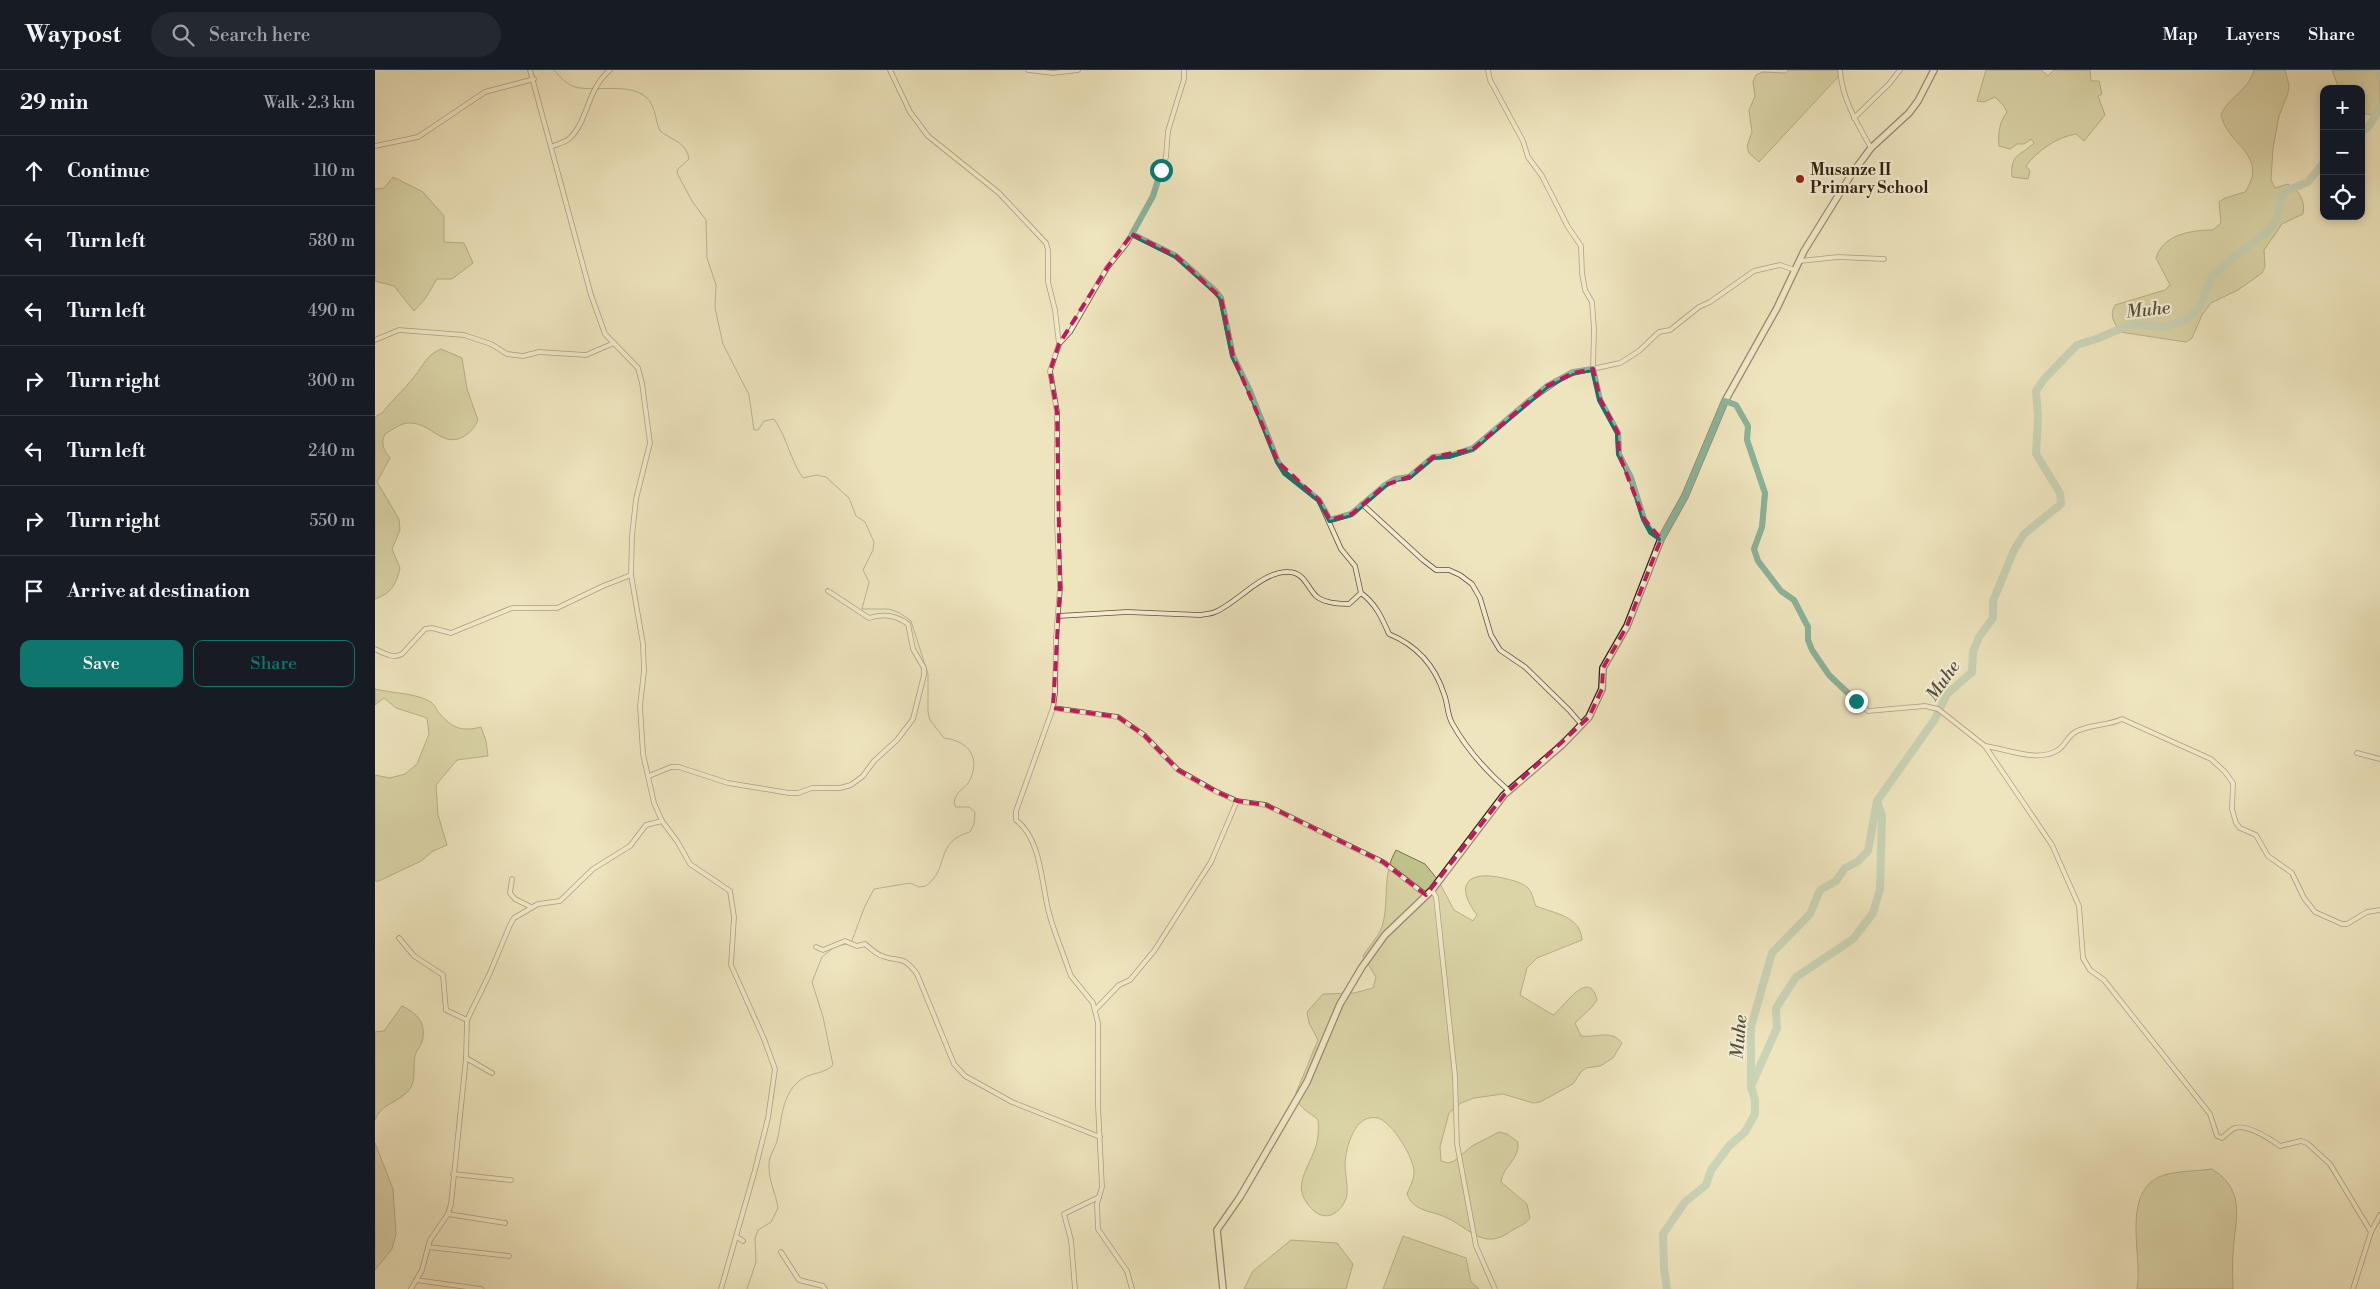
<!DOCTYPE html>
<html lang="en">
<head>
<meta charset="utf-8">
<style>
	body { margin:0; font-family:"Libre Bodoni",serif; background:#242831; color:#f1f3f6 }
	.controls { position:absolute; right:15px; top:15px; display:grid; overflow:hidden; border-radius:10px; box-shadow:0 2px 8px #0003 }
	.controls button { width:45px; height:45px; display:grid; place-items:center; padding:0; border:0; border-bottom:1px solid #363941; background:#171b24; color:#f1f3f6; font:25px sans-serif }
	.stop { position:absolute; width:15px; height:15px; margin:-11px; border:4px solid #0f766e; border-radius:50%; background:#fff }
	.stop.end { background:#0f766e; border-color:#fff; box-shadow:0 1px 5px #0008 }
	.list { margin:0; padding:0; list-style:none }
	h2 { display:flex; justify-content:space-between; align-items:center; height:65px; margin:0; padding:0 20px; font-size:21px }
	h2 small { font-size:16px; font-weight:400; color:#9ea1a6 }
	.list li { display:grid; grid-template-columns:32px 1fr auto; gap:15px; align-items:center; box-sizing:border-box; height:70px; padding:0 20px; border-top:1px solid #363941 }
	.list b { display:block; font-size:19px; white-space:nowrap }
	.list em { font-size:16px; font-style:normal; color:#9ea1a6 }
	.actions { display:flex; gap:10px; padding:15px 20px }
	.actions a { flex:1; padding:11px 0; border:1px solid #0f766e; border-radius:10px; text-align:center; font-size:18px; color:#0f766e }
	.actions .main { background:#0f766e; color:#fff }
	.icon { flex:none; width:28px; height:28px; fill:none; stroke:currentColor; stroke-width:2; stroke-linecap:round; stroke-linejoin:round }
	.map { position:relative; flex:none; width:2005px; height:1219px; overflow:hidden }
	header { display:flex; align-items:center; gap:30px; box-sizing:border-box; height:70px; padding:0 25px; background:#171b24; border-bottom:1px solid #363941 }
	header strong { font-size:24px }
	nav { display:flex; gap:28px; margin-inline-start:auto; font-size:18px }
	.search { width:350px; height:45px; background:#242831; display:flex; align-items:center; gap:12px; box-sizing:border-box; padding:0 18px; border-radius:28px; color:#9ea1a6; font-size:19px }
	main { display:flex }
	aside { flex:1; background:#171b24 }
	.map>svg:first-child { display:block }
	.green { fill:#c0c28c; stroke:#78704e }
	.lines { fill:none; stroke-linecap:round; stroke-linejoin:round }
	.stream { stroke:#707f6c; stroke-width:1 }
	.river { stroke:#9bbfaa; stroke-width:8 }
	.minor-casing { stroke:#5f503a; stroke-width:5.5 }
	.secondary-casing { stroke:#2f1f0f; stroke-width:8 }
	.minor { stroke:#f4edd4; stroke-width:4 }
	.secondary { stroke:#f4edd4; stroke-width:5.5 }
	.route { stroke:#0f766e; stroke-width:6 }
	.marked { fill:none; stroke:#c2185b; stroke-width:4; stroke-dasharray:10 6; stroke-linejoin:round }
	.poi-dot { fill:#8f2418; stroke:#f4edd4; stroke-width:2 }
	.labels { text-anchor:middle; dominant-baseline:central; stroke-width:4.5; stroke-linejoin:round; paint-order:stroke }
	.poi-label { font-size:16px; font-weight:bold; fill:#2f1f0f; stroke:#f4edd4; text-anchor:start }
	.water-label { font-size:18px; font-style:italic; fill:#4f4f3e; stroke:#f4edd4 }
</style>
</head>
<body>
<header>
<strong>Waypost</strong>
<div class="search"><svg class="icon" aria-label="search" viewBox="0 0 24 24"><circle cx="10" cy="10" r="6"/><path d="M15 15l6 6"/></svg>Search here</div>
<nav><a>Map</a><a>Layers</a><a>Share</a></nav>
</header>
<main>
<aside>
<h2>29 min<small>Walk · 2.3 km</small></h2>
<ul class="list">
<li><svg class="icon" aria-label="ahead" viewBox="0 0 24 24"><path d="M12 20V5M6 11l6-6 6 6"/></svg><div><b>Continue</b></div><em>110 m</em></li>
<li><svg class="icon" aria-label="left" viewBox="0 0 24 24"><path d="M17 20v-9H6M10 6l-5 5 5 5"/></svg><div><b>Turn left</b></div><em>580 m</em></li>
<li><svg class="icon" aria-label="left" viewBox="0 0 24 24"><path d="M17 20v-9H6M10 6l-5 5 5 5"/></svg><div><b>Turn left</b></div><em>490 m</em></li>
<li><svg class="icon" aria-label="right" viewBox="0 0 24 24"><path d="M7 20v-9h11M14 6l5 5-5 5"/></svg><div><b>Turn right</b></div><em>300 m</em></li>
<li><svg class="icon" aria-label="left" viewBox="0 0 24 24"><path d="M17 20v-9H6M10 6l-5 5 5 5"/></svg><div><b>Turn left</b></div><em>240 m</em></li>
<li><svg class="icon" aria-label="right" viewBox="0 0 24 24"><path d="M7 20v-9h11M14 6l5 5-5 5"/></svg><div><b>Turn right</b></div><em>550 m</em></li>
<li><svg class="icon" aria-label="arrive" viewBox="0 0 24 24"><path d="M6 21V4h12l-3 4 3 4H6"/></svg><div><b>Arrive at destination</b></div></li>
</ul>
<div class="actions"><a class="main">Save</a><a>Share</a></div>
</aside>
<div class="map">
<svg width="2005" height="1219" viewBox="0 0 2005 1219">
	<rect width="100%" height="100%" fill="#eee4bd"/>
	<filter id="stains"><feTurbulence type="fractalNoise" baseFrequency=".004" numOctaves="4"/><feColorMatrix values="0 0 0 0 .2 0 0 0 0 .09 0 0 0 0 .02 0 0 0 .5 -.17"/></filter>
	<radialGradient id="worn" r=".72"><stop offset=".6" stop-color="#630" stop-opacity="0"/><stop offset="1" stop-color="#630" stop-opacity=".3"/></radialGradient>
	<g class="green">
		<polygon points="1413,0 1464,0 1463,7 1384,92 1374,83 1372,76 1377,62 1374,40 1380,26 1378,12 1381,5 1388,2 1411,3"/>
		<path d="M1611,0h55l7,6 6,-6h36l1,11h8l3,13 -4,2 7,19 -21,26 -8,-7c-19,3 -39,17 -50,32l4,5 -2,8 -16,-2c-2,-24 9,-21 22,-34l-3,-4 -7,5h-7l-7,5 -11,-3c-1,-12 0,-24 8,-34l-3,-6 -9,-9 -11,5 -7,-1z"/>
		<path d="M1879,0h31l4,15 -1,8 -9,23 -6,32 -2,32 4,8 13,-4c11,6 18,18 15,30l-21,10 -18,26 1,17 -3,6 -24,17 -27,13 -9,12 -10,23 -6,4 -66,-10c-6,-10 -11,-16 -5,-27l50,-15 5,-5 -14,-27c7,-24 36,-28 57,-28l8,-7 -2,-21 6,-4 20,-6c25,-38 -19,-47 -24,-78 9,-18 28,-24 33,-44z"/>
		<polygon points="1957,0 2005,0 2005,43 1997,45 1986,43 1986,19 1964,19"/>
		<polygon points="18,107 48,122 69,146 69,172 89,173 98,193 77,209 62,209 50,229 39,241 19,216 0,211 0,119 9,118"/>
		<path d="M66,279l21,9 5,31 11,31c-4,8 -7,12 -15,17 -21,11 -33,-15 -54,-14 -8,0 -17,7 -24,11 -5,10 -1,16 5,24l-13,24 22,37 1,11 -8,19 8,19c-3,15 -9,26 -25,31v-182l7,-4c10,-13 22,-23 32,-36 10,-12 12,-22 27,-28z"/>
		<path d="M0,619c16,4 40,4 54,12 5,2 7,8 10,12 13,15 22,19 42,14l5,14 2,15 -31,4 -21,25 2,30 9,30 -14,6 -12,10 -42,20h-4v-106l15,3 15,-4 12,-10 12,-30 -2,-16 -31,-10 -12,-10 -9,7z"/>
		<path d="M1021,780l29,14 13,16 16,30 19,11 4,-6c-23,-30 -10,-45 26,-37 8,2 19,4 25,10 5,5 5,12 8,18 17,7 45,10 46,34l-45,18 -10,10 -7,27 33,20c10,-6 36,-49 44,-15l-6,8 -16,15 6,13c15,2 30,-7 41,7l-9,15 -13,8 -14,2 -5,4 -8,12 -33,18 -7,1 -30,-9 -29,4 -13,5 -12,10 -9,34 1,14 7,2 6,-2 18,-15 27,-14 8,2 11,8c2,18 -15,23 -17,40l26,22 3,14c-5,7 -11,8 -19,13 -28,21 -42,-4 -66,-14 -15,-7 -31,-5 -38,-23 2,-6 7,-14 7,-21 1,-14 -22,-51 -36,-55 -23,-5 -32,28 -33,46 0,10 3,21 2,30 -1,9 -8,18 -16,21 -6,2 -12,0 -17,-4 -24,-22 -8,-38 1,-62 3,-8 4,-20 3,-29 -10,-10 -20,-10 -22,-27l22,-53 -9,-17 -2,-11 16,-18 31,-1 19,-5 3,-11 -13,-21c6,-10 18,-22 20,-33 6,-24 -1,-49 13,-73z"/>
		<path d="M27,936c15,7 25,17 20,36 -2,5 -6,9 -7,14 -2,9 1,22 -4,31 -8,15 -31,16 -36,33v-88l9,-1z"/>
		<polygon points="0,1073 18,1119 21,1164 17,1179 0,1200"/>
		<path d="M1837,1099c35,22 23,50 21,84 -1,12 0,24 0,36h-96c6,-32 -16,-94 22,-112 12,-6 39,-6 53,-8z"/>
		<polygon points="1028,1166 1091,1188 1096,1212 1104,1219 1008,1219"/>
		<polygon points="916,1170 962,1173 978,1194 971,1219 869,1219 878,1201"/>
	</g>
	<g class="lines">
		<g class="stream">
			<path d="M179,0c6,7 12,14 21,17 22,6 64,-8 77,18 4,8 4,18 8,26 11,9 27,11 29,28l-11,10 -1,4 15,28 14,19 1,38 9,27 -1,23 8,36 26,51 5,35h4l6,-9 10,-2c13,18 16,41 29,59l13,-3 10,2 23,21 7,18 9,6 9,20 -1,8 -10,20 6,12 -7,27h27l11,4 11,8 17,53v38l2,8 14,18c23,3 36,17 27,40 -5,12 -15,11 -17,25l2,4h13l6,5 -1,12 -4,8c-36,10 -20,36 -44,54l-7,1 -9,-4 -36,6 -9,17 -14,37"/>
			<polyline points="461,876 472,874"/>
			<path d="M372,1219l9,-27 -1,-24 3,-8 13,-8 7,-14c-2,-14 -9,-26 -9,-41 -1,-10 5,-16 8,-26 5,-20 4,-45 22,-60 11,-9 26,-7 34,-16l-10,-48 -11,-35 10,-25 11,-9"/>
		</g>
		<g class="river">
			<polyline points="2003,0 2005,6"/>
			<polyline points="1986,62 1995,55 2005,37"/>
			<polyline points="1377,1014 1402,958 1401,938 1421,907 1478,869 1498,843 1505,819 1507,746 1502,731"/>
			<polyline points="1292,1219 1289,1198 1288,1164 1310,1132 1331,1115 1336,1100 1354,1076 1370,1062 1380,1044 1380,1030 1376,1017 1376,957 1397,883 1435,844 1445,820 1461,811 1470,798 1482,792 1493,781 1502,731 1560,649 1572,624 1597,602 1598,582 1604,567 1618,548 1618,531 1639,480 1649,464 1686,434 1685,423 1661,384 1663,346 1661,321 1669,309 1702,275 1721,269 1757,254 1791,257 1810,250 1824,238 1837,206 1870,178 1892,162 1901,150 1907,125 1913,120 1933,112 1949,92"/>
		</g>
		<defs>
			<g id="minor">
				<polyline points="155,0 216,225 230,264 263,298 267,313 275,373 261,429 257,466 256,505 268,574 269,601 265,636 268,684 279,733 287,751 302,771 315,794 355,821 359,847 356,895 389,969 400,999 393,1048 380,1100 346,1219"/>
				<polyline points="515,0 535,42 553,66 624,123 671,173 673,180 673,212 680,240 684,274"/>
				<polyline points="653,0 678,3 703,0"/>
				<polyline points="1113,0 1115,10 1148,71 1153,87 1167,106 1193,157 1206,176 1207,203 1210,220 1217,232 1219,259 1218,299 1225,329 1243,363 1244,384 1256,407 1269,449 1276,462 1286,469"/>
				<path d="M1465,0c2,29 17,53 31,78"/>
				<polyline points="1479,48 1514,14 1525,0"/>
				<polyline points="0,76 43,67 110,22 159,9"/>
				<path d="M178,76c5,-2 13,-4 17,-8 18,-17 17,-49 40,-68"/>
				<path d="M757,164l44,22 40,35 5,7 12,58 17,35 28,71 7,11 34,27 22,49 14,17 6,27c15,11 21,25 28,41 27,11 46,32 55,60 4,10 3,20 8,29 15,27 33,47 56,67"/>
				<polyline points="1425,191 1463,187 1509,189"/>
				<polyline points="0,270 24,260 89,265 116,274 132,284 148,286 164,282 211,285 239,273"/>
				<path d="M1350,331l11,4 12,21 -1,14 18,53 -3,34 -8,22 4,12 23,30 13,9 14,27v13l4,10 17,25 39,36 57,-5 13,3 47,37 67,99 27,61 4,52 7,12 14,10 106,134 7,22 5,2c4,-3 9,-9 13,-10 13,-4 35,11 45,18l21,-5 6,2 23,21 41,68"/>
				<polyline points="987,434 1048,490 1061,500 1074,500 1085,505 1097,514 1105,528 1116,565 1125,580 1150,597 1194,640 1207,655"/>
				<polyline points="955,450 977,444 1010,415 1020,409 1034,407 1058,387 1074,386 1098,379 1152,332 1185,309 1198,303 1245,293 1264,281 1284,262 1295,260 1324,237 1335,232 1379,201 1405,195 1420,200"/>
				<path d="M683,546l69,-4 73,3c5,-1 11,-1 15,-3 21,-8 47,-41 73,-40 16,0 19,15 28,24 8,7 24,8 33,8l12,-11"/>
				<path d="M0,579c9,4 18,10 27,5l23,-25 7,-1 19,5 61,-25h45l46,-22 28,-11"/>
				<polyline points="678,638 743,647 769,665 803,700 840,721 862,731 891,735 1008,792 1051,825"/>
				<path d="M1610,676c22,3 53,17 73,4 8,-5 9,-14 19,-19 15,-7 30,-5 45,-12l89,40 14,13 8,11 -1,26 4,14 4,5 16,7 12,21 24,17 12,25 11,14 27,12h5l20,-12 13,-2"/>
				<polyline points="1982,683 2005,689"/>
				<path d="M274,706l22,-9h8l49,16 61,10h9l14,-5h28l11,-3 12,-9 11,-15 23,-21 16,-21 11,-44v-7l-11,-19 -5,-25c-12,-9 -24,-11 -39,-6l-41,-27"/>
				<polyline points="137,809 135,823 140,829 156,837"/>
				<polyline points="1057,820 1061,827 1080,1006 1082,1074 1101,1176 1120,1219"/>
				<polyline points="24,868 39,886 68,905 71,940 92,950"/>
				<path d="M441,877l7,3 22,-9 12,5 8,-2c5,4 11,10 17,12 18,7 20,-2 35,18l37,90 11,12 47,26 88,35"/>
				<polyline points="721,939 744,915 755,910 779,881 836,792 862,731"/>
				<polyline points="91,988 117,1003"/>
				<polyline points="78,1104 136,1110"/>
				<polyline points="73,1144 130,1153"/>
				<polyline points="362,1167 368,1171"/>
				<polyline points="53,1177 134,1186"/>
				<polyline points="406,1182 424,1210 448,1216 450,1219"/>
				<polyline points="41,1210 106,1219"/>
				<polyline points="36,1219 47,1200 55,1170 73,1144 76,1134 91,988 92,950 114,905 135,855 139,848 163,834 185,831 218,799 255,776 271,755 287,751"/>
				<polyline points="700,1219 696,1170 689,1144 724,1127"/>
				<path d="M757,1219l-5,-18 -29,-42 -1,-25 5,-17 -4,-81v-83l-5,-20 -22,-27 -3,-8c-6,-18 -14,-36 -19,-55 -8,-30 -7,-73 -33,-93v-9l37,-103 2,-15 1,-56 4,-49 -3,-65v-111l-7,-41 9,-27 11,-12 37,-64 20,-25 26,-47 13,-39 2,-26 16,-52v-9"/>
				<polyline points="1978,1219 1996,1162 2005,1145"/>
			</g>
			<polyline id="secondary" points="848,1219 842,1160 865,1127 932,1012 965,934 987,897 1010,865 1057,820 1129,725 1187,675 1214,647 1227,619 1228,598 1252,556 1286,469 1310,426 1350,331 1402,238 1429,181 1476,105 1496,78 1534,43 1543,31 1559,0"/>
		</defs>
		<use href="#minor" class="minor-casing"/>
		<use href="#secondary" class="secondary-casing"/>
		<use href="#minor" class="minor"/>
		<use href="#secondary" class="secondary"/>
	</g>
	<g class="lines">
		<polyline class="route" points="786,100 778,126 757,164 801,186 841,222 846,228 858,286 875,321 903,392 910,403 944,430 955,450 976,444 1010,415 1020,409 1034,407 1058,387 1074,386 1098,378 1172,316 1198,302 1218,299 1225,330 1243,363 1244,384 1256,408 1269,449 1276,462 1286,469 1310,426 1350,331 1361,335 1373,356 1372,370 1390,423 1387,457 1379,479 1383,491 1406,521 1419,530 1433,557 1433,570 1437,580 1454,605 1481,631"/>
	</g>
	<path d="M0 0H2005V1219H0ZM757,164l44,22 45,42 12,58 45,106 41,38 11,20 22,-6 33,-29 24,-8 24,-20 40,-8 74,-63 26,-13 20,-4 7,30 18,34 1,21 25,65 17,20 -34,87 -24,42 -1,21 -13,28 -85,78 -78,100 -43,-33 -117,-57 -29,-4 -22,-10 -37,-21 -34,-35 -26,-18 -65,-9 7,-120 -3,-176 -7,-41 9,-27 48,-76z" fill="#eee4bd" fill-opacity=".55" fill-rule="evenodd"/>
	<path class="marked" d="M757,164l44,22 45,42 12,58 45,106 41,38 11,20 22,-6 33,-29 24,-8 24,-20 40,-8 74,-63 26,-13 20,-4 7,30 18,34 1,21 25,65 17,20 -34,87 -24,42 -1,21 -13,28 -85,78 -78,100 -43,-33 -117,-57 -29,-4 -22,-10 -37,-21 -34,-35 -26,-18 -65,-9 7,-120 -3,-176 -7,-41 9,-27 48,-76z"/>
	<circle class="poi-dot" cx="1425" cy="109" r="5"/>
	<g class="labels">
		<g class="poi-label">
			<text x="1435" y="100">Musanze II<tspan x="1435" dy="18">Primary School</tspan></text>
		</g>
		<g class="water-label">
			<text transform="translate(1773 240) rotate(-6)">Muhe</text>
			<text transform="translate(1568 611) rotate(-55)">Muhe</text>
			<text transform="translate(1364 967) rotate(-85)">Muhe</text>
		</g>
	</g>
	<rect width="100%" height="100%" filter="url(#stains)"/>
	<rect width="100%" height="100%" fill="url(#worn)"/>
</svg>
<div class="controls">
<button>+</button>
<button>−</button>
<button><svg class="icon" aria-label="locate" viewBox="0 0 24 24"><circle cx="12" cy="12" r="6"/><path d="M12 2v4M12 18v4M2 12h4M18 12h4"/></svg></button>
</div>
<div class="stop" style="left:786px;top:100px"></div>
<div class="stop end" style="left:1481px;top:631px"></div>
</div>
</main>
</body>
</html>
